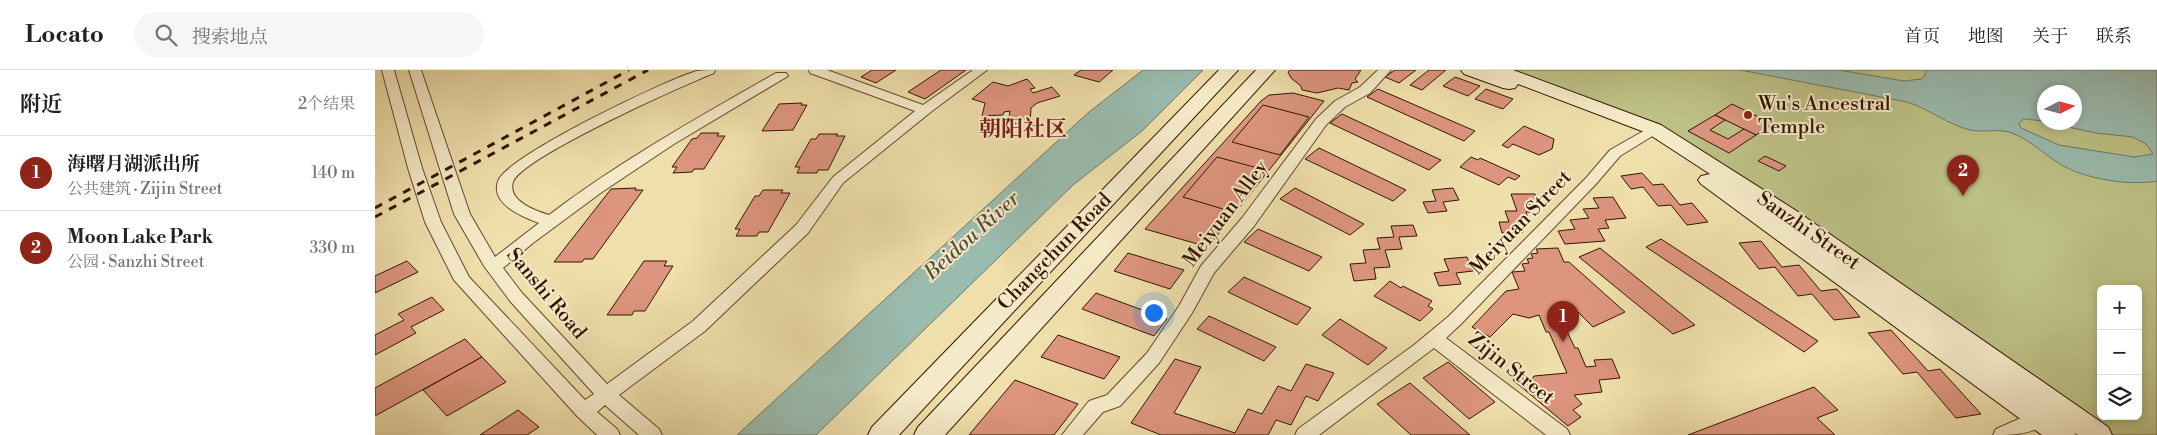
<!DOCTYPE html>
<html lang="zh">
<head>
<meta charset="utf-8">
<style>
	body { margin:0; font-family:"Libre Bodoni","Noto Serif SC",serif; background:#f6f6f6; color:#222 }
	.controls { position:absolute; right:15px; bottom:15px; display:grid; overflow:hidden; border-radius:8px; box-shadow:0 2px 8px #0003 }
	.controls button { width:45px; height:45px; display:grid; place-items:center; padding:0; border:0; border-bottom:1px solid #e0e0e0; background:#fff; color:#222; font:25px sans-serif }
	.compass { position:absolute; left:1662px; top:15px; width:45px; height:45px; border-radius:50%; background:#fff; box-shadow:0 2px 8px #0003; rotate:84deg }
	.you { position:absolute; left:778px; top:242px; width:18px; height:18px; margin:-12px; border:4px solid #fff; border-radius:50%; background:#1a73e8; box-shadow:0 0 0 8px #1a73e833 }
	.badge { display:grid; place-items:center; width:32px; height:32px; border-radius:50%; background:#8f2418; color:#fff; font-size:16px; font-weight:700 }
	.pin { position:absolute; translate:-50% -41px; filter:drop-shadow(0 1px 2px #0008) }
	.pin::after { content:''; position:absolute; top:26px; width:18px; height:15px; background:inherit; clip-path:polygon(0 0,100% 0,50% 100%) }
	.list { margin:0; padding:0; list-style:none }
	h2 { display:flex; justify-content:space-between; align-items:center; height:65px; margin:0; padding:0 20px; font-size:21px }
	h2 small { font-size:16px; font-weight:400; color:#767676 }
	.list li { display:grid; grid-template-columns:32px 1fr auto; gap:15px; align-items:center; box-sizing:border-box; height:75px; padding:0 20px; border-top:1px solid #e0e0e0 }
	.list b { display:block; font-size:19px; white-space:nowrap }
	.list p { margin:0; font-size:16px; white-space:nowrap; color:#767676 }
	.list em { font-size:16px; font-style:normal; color:#767676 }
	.icon { flex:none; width:28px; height:28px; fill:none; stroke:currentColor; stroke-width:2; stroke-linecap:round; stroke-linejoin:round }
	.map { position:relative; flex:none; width:1782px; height:365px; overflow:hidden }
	header { display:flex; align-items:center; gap:30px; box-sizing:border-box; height:70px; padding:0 25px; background:#fff; border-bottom:1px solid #e0e0e0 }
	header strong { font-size:24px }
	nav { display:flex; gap:28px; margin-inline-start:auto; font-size:18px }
	.search { width:350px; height:45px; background:#f6f6f6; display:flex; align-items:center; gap:12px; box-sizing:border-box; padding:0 18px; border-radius:28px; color:#767676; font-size:19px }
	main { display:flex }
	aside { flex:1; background:#fff }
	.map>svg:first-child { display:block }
	.green { fill:#bdc186; stroke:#786b43; fill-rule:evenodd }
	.water { fill:#9abcaf; stroke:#717969; fill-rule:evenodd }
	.building { fill:#dd957f; stroke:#331500 }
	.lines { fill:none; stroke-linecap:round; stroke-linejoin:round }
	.street-casing { stroke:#62482b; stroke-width:2 }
	.secondary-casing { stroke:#331500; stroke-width:2 }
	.street { fill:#f5eac8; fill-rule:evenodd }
	.secondary { fill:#f5eac8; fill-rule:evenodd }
	.rail { stroke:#331500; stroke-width:3; stroke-dasharray:8 8; stroke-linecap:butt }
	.poi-dot { fill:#8f2418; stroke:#f5eac8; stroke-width:2 }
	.labels { text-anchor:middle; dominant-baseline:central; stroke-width:4; stroke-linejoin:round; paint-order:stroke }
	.poi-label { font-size:20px; fill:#331500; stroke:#f5eac8; text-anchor:start }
	.street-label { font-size:20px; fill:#331500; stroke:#f5eac8 }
	.water-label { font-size:21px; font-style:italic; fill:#574f3d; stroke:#f5eac8 }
	.quarter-label { font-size:22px; font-weight:bold; fill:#7a1f14; stroke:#f5eac8 }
</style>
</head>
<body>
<header>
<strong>Locato</strong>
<div class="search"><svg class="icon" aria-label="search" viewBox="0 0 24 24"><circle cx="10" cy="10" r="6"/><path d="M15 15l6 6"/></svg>搜索地点</div>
<nav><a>首页</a><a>地图</a><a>关于</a><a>联系</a></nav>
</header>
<main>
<aside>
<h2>附近<small>2个结果</small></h2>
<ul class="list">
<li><span class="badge">1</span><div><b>海曙月湖派出所</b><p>公共建筑 · Zijin Street</p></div><em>140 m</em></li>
<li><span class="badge">2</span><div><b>Moon Lake Park</b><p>公园 · Sanzhi Street</p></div><em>330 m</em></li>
</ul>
</aside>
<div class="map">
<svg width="1782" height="365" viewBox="0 0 1782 365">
	<rect width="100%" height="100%" fill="#efdfab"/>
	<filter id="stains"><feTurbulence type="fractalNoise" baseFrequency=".004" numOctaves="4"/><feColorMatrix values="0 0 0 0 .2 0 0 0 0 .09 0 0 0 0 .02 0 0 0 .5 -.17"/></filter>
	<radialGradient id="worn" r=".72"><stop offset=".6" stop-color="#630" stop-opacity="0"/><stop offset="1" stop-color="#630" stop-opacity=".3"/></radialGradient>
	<path class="green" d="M1131,0h651v365h-47l-235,-170 -213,-138zM1670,22h30v30h-30zM1726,219h37v127h-37z"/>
	<g class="water">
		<polygon points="768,0 828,0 767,61 698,115 441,365 362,365 714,42"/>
		<path d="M1365,0h99l65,11 17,-2 4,-3 1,-6h231v111c-28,5 -73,-2 -97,-17 -16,-10 -30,-24 -48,-31 -13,-5 -28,0 -42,-3 -21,-5 -41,-21 -63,-28zM1670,22h30v30l-26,1 47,10 37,4 13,7 7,10 -19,3 -75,-12 -38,-17 -2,-5 5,-4 20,2z"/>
	</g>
	<g class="building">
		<polygon points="497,0 521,0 501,13 486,7"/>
		<polygon points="566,0 591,0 550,29 533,22"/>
		<polygon points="706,0 738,0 724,12 699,5"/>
		<polygon points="915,0 986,0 980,9 983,12 977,13 974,20 963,18 942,23 927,20 926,16 916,8 913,2"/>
		<polygon points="1020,0 1041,0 1024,13 1010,7"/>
		<polygon points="1054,0 1071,0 1047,20 1035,15"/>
		<polygon points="1080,7 1105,16 1093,26 1068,16"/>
		<polygon points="652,9 660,18 655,19 658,23 677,17 685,26 662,33 656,38 655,53 633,54 635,41 629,42 628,45 607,46 610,33 597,29 618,12 633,16"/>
		<polygon points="1003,19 1100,61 1089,71 992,27"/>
		<polygon points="1111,19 1138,29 1128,39 1100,29"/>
		<polygon points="918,23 949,31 833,177 770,159 886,31 894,25"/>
		<polygon points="427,33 426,35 432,35 418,60 387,61 404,34"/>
		<polygon points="1357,34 1398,54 1381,65 1340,45"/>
		<polygon points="888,35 934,47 905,85 857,72"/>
		<polygon points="967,44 1066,90 1054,100 955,53"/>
		<polygon points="1340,45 1350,50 1335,60 1353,69 1369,59 1381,65 1354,83 1313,61"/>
		<polygon points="1149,56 1179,69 1177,79 1164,85 1138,74 1133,78 1127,75"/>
		<polygon points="326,63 344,63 342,66 350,66 329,99 319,99 317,102 298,103 302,97 297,97 317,69 322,68"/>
		<polygon points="444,64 463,64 461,66 470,66 453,100 443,100 442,103 422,103 425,97 420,97 436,69 441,69"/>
		<polygon points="944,78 1031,120 1018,131 930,89"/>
		<polygon points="1390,86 1411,96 1404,101 1383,91"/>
		<polygon points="842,87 890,100 858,142 808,127"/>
		<polygon points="1096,87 1103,90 1105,88 1145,106 1140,110 1133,107 1124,115 1085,97"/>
		<polygon points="1267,103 1278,115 1288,114 1305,135 1317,133 1333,152 1312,155 1296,135 1283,136 1268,117 1256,119 1246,106"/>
		<polygon points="261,118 260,120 268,120 218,189 209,189 207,192 179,192 236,119"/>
		<polygon points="920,118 989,154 975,165 905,129"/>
		<polygon points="1078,118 1084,130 1068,132 1072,141 1053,143 1048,132 1061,131 1057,120"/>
		<polygon points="388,120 408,120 406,123 415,123 393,162 384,162 382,166 361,166 365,159 360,159 380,126 384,126"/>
		<polygon points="1136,124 1160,124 1164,133 1154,134 1158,142 1151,142 1154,151 1143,151 1148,162 1127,163 1124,152 1134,152 1130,141 1142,141"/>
		<polygon points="1238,127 1251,148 1230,150 1234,158 1223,159 1230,171 1190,174 1183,161 1200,159 1195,150 1214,148 1208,139 1224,138 1218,128"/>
		<polygon points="1038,155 1042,166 1024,167 1027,179 1010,180 1015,197 999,198 1001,209 979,211 975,194 991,193 988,180 1005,179 1002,168 1019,167 1016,156"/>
		<polygon points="883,159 947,187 934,201 869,172"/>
		<polygon points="1286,169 1443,271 1429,282 1271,177"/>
		<polygon points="1386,171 1407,197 1424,195 1446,221 1462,219 1485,247 1459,250 1437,224 1423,226 1400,197 1384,199 1364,173"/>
		<polygon points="1183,178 1189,192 1194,192 1250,242 1218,257 1197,236 1181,239 1200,278 1203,278 1211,297 1221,296 1219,290 1237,289 1245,308 1224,310 1227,322 1199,325 1207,334 1198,340 1206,347 1193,356 1138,310 1144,305 1155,312 1159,306 1192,303 1174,262 1171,262 1164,245 1154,248 1138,244 1115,267 1097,257 1131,221 1144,219 1137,202 1150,201 1147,194 1154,193 1152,189 1158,188 1156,184 1163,183 1161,179"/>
		<polygon points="1225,178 1320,255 1298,264 1204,187"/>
		<polygon points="753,183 809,200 795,219 739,201"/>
		<polygon points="1092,187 1098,201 1081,203 1086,214 1064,216 1059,203 1074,201 1069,189"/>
		<polygon points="32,191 43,202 0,223 0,206"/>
		<polygon points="269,191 292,191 289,196 298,196 270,241 259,241 257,245 232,245"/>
		<polygon points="869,207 936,238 922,255 853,222"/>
		<polygon points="1015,211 1026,218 1028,216 1057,231 1053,236 1058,239 1045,251 999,226"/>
		<polygon points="721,223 792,249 779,266 707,239"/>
		<polygon points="57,227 69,240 36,257 41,263 0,285 0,265 29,250 23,244"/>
		<polygon points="834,246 901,277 889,291 822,259"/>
		<polygon points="965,249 1012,278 993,295 947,265"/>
		<polygon points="1516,260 1553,301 1565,299 1606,344 1581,348 1542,302 1528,304 1493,263"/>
		<polygon points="683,265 745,287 729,309 666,287"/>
		<polygon points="90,269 107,287 0,346 0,318"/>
		<polygon points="107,287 131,312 72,346 48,320"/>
		<polygon points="800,289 826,297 799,343 860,363 873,339 887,344 903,316 916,321 931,294 959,303 943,331 931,326 916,355 901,350 893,365 786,365 756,353"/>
		<polygon points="1073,292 1120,332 1094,349 1048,308"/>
		<polygon points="640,310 703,334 679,365 594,365"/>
		<polygon points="1035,313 1095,365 1036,365 1002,334"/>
		<polygon points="1439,317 1463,340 1442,348 1460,365 1313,365"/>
		<polygon points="143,340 164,357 152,365 105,365"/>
	</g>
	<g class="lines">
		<defs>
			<g id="street">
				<path d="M7,0h12l28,98 19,54 28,55 116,123 9,-6 -84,-93 -26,-35 -30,-52 -45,-144h12l49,144 25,43 44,-34c-16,-6 -49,-19 -41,-42 9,-25 169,-102 199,-110 5,-1 12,-1 18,-1l-1,3c-32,13 -192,84 -201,109 -6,19 23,29 36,33 71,-54 150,-98 227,-142h10l2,3 -114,68 -72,48 -69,51 -30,25 19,25 85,91 86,-63 103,-96 37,-48 82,-66 -105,-38 -1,-3h18l96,35 50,-35h14l-55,41 -89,72 -35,50 -103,98 -86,64 40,34 3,6h-23l-34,-30 -8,7 20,17 3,6h-23l-20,-19 -123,-136 -29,-58 -17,-54z"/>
				<polygon points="1003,0 1016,0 995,23 970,37 951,55 879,156 839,203 817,243 784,293 745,336 728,342 708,365 687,365 714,331 732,325 772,283 804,236 826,196 867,148 941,49 960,31 985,17"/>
				<polygon points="1279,55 1284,56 1286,59 1284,62 1245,86 1221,114 1086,254 1071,268 1192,359 1195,365 1171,365 1059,278 944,365 920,365 923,359 1039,275 1074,246 1211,108 1235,80"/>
				<path d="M1664,340l7,3 3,5c-10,17 -38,17 -56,17l3,-6z"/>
			</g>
			<g id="secondary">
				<polygon points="844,0 863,0 524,365 493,365 497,357"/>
				<polygon points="881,0 900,0 570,365 539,365 543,357"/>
				<polygon points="1086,0 1138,0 1286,55 1420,140 1733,357 1737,365 1703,365 1699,363 1701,365 1667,365 1326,114 1323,110 1326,106 1335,104 1272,63 1143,14 1140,18 1134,19 1128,18 1089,4"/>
			</g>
		</defs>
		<use href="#street" class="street-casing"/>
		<use href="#secondary" class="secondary-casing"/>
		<use href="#street" class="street"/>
		<use href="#secondary" class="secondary"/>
		<g class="rail">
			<polyline points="0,138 254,0"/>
			<polyline points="0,147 273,0"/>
		</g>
	</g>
	<circle class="poi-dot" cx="1373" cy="45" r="5"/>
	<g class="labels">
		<g class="poi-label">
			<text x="1383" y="34">Wu's Ancestral<tspan x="1383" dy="23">Temple</tspan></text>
		</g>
		<g class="street-label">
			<text transform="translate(851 144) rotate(-53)">Meiyuan Alley</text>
			<text transform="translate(1146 153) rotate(-46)">Meiyuan Street</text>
			<text transform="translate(1433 161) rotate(35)">Sanzhi Street</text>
			<text transform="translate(680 182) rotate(-46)">Changchun Road</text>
			<text transform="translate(171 224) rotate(50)">Sanshi Road</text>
			<text transform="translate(1136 299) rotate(38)">Zijin Street</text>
		</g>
		<g class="water-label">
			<text transform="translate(597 166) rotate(-42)">Beidou River</text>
		</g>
		<g class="quarter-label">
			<text x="648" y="59">朝阳社区</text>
		</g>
	</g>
	<rect width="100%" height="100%" filter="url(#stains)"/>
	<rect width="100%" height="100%" fill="url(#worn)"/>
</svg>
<div class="controls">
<button>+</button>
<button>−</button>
<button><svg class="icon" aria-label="layers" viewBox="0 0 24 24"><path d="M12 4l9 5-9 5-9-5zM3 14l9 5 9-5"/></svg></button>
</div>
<svg class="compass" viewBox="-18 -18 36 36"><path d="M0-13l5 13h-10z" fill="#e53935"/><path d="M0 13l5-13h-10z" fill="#767676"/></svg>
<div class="you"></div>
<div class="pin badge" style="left:1188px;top:272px">1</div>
<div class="pin badge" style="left:1588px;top:126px">2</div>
</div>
</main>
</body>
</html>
